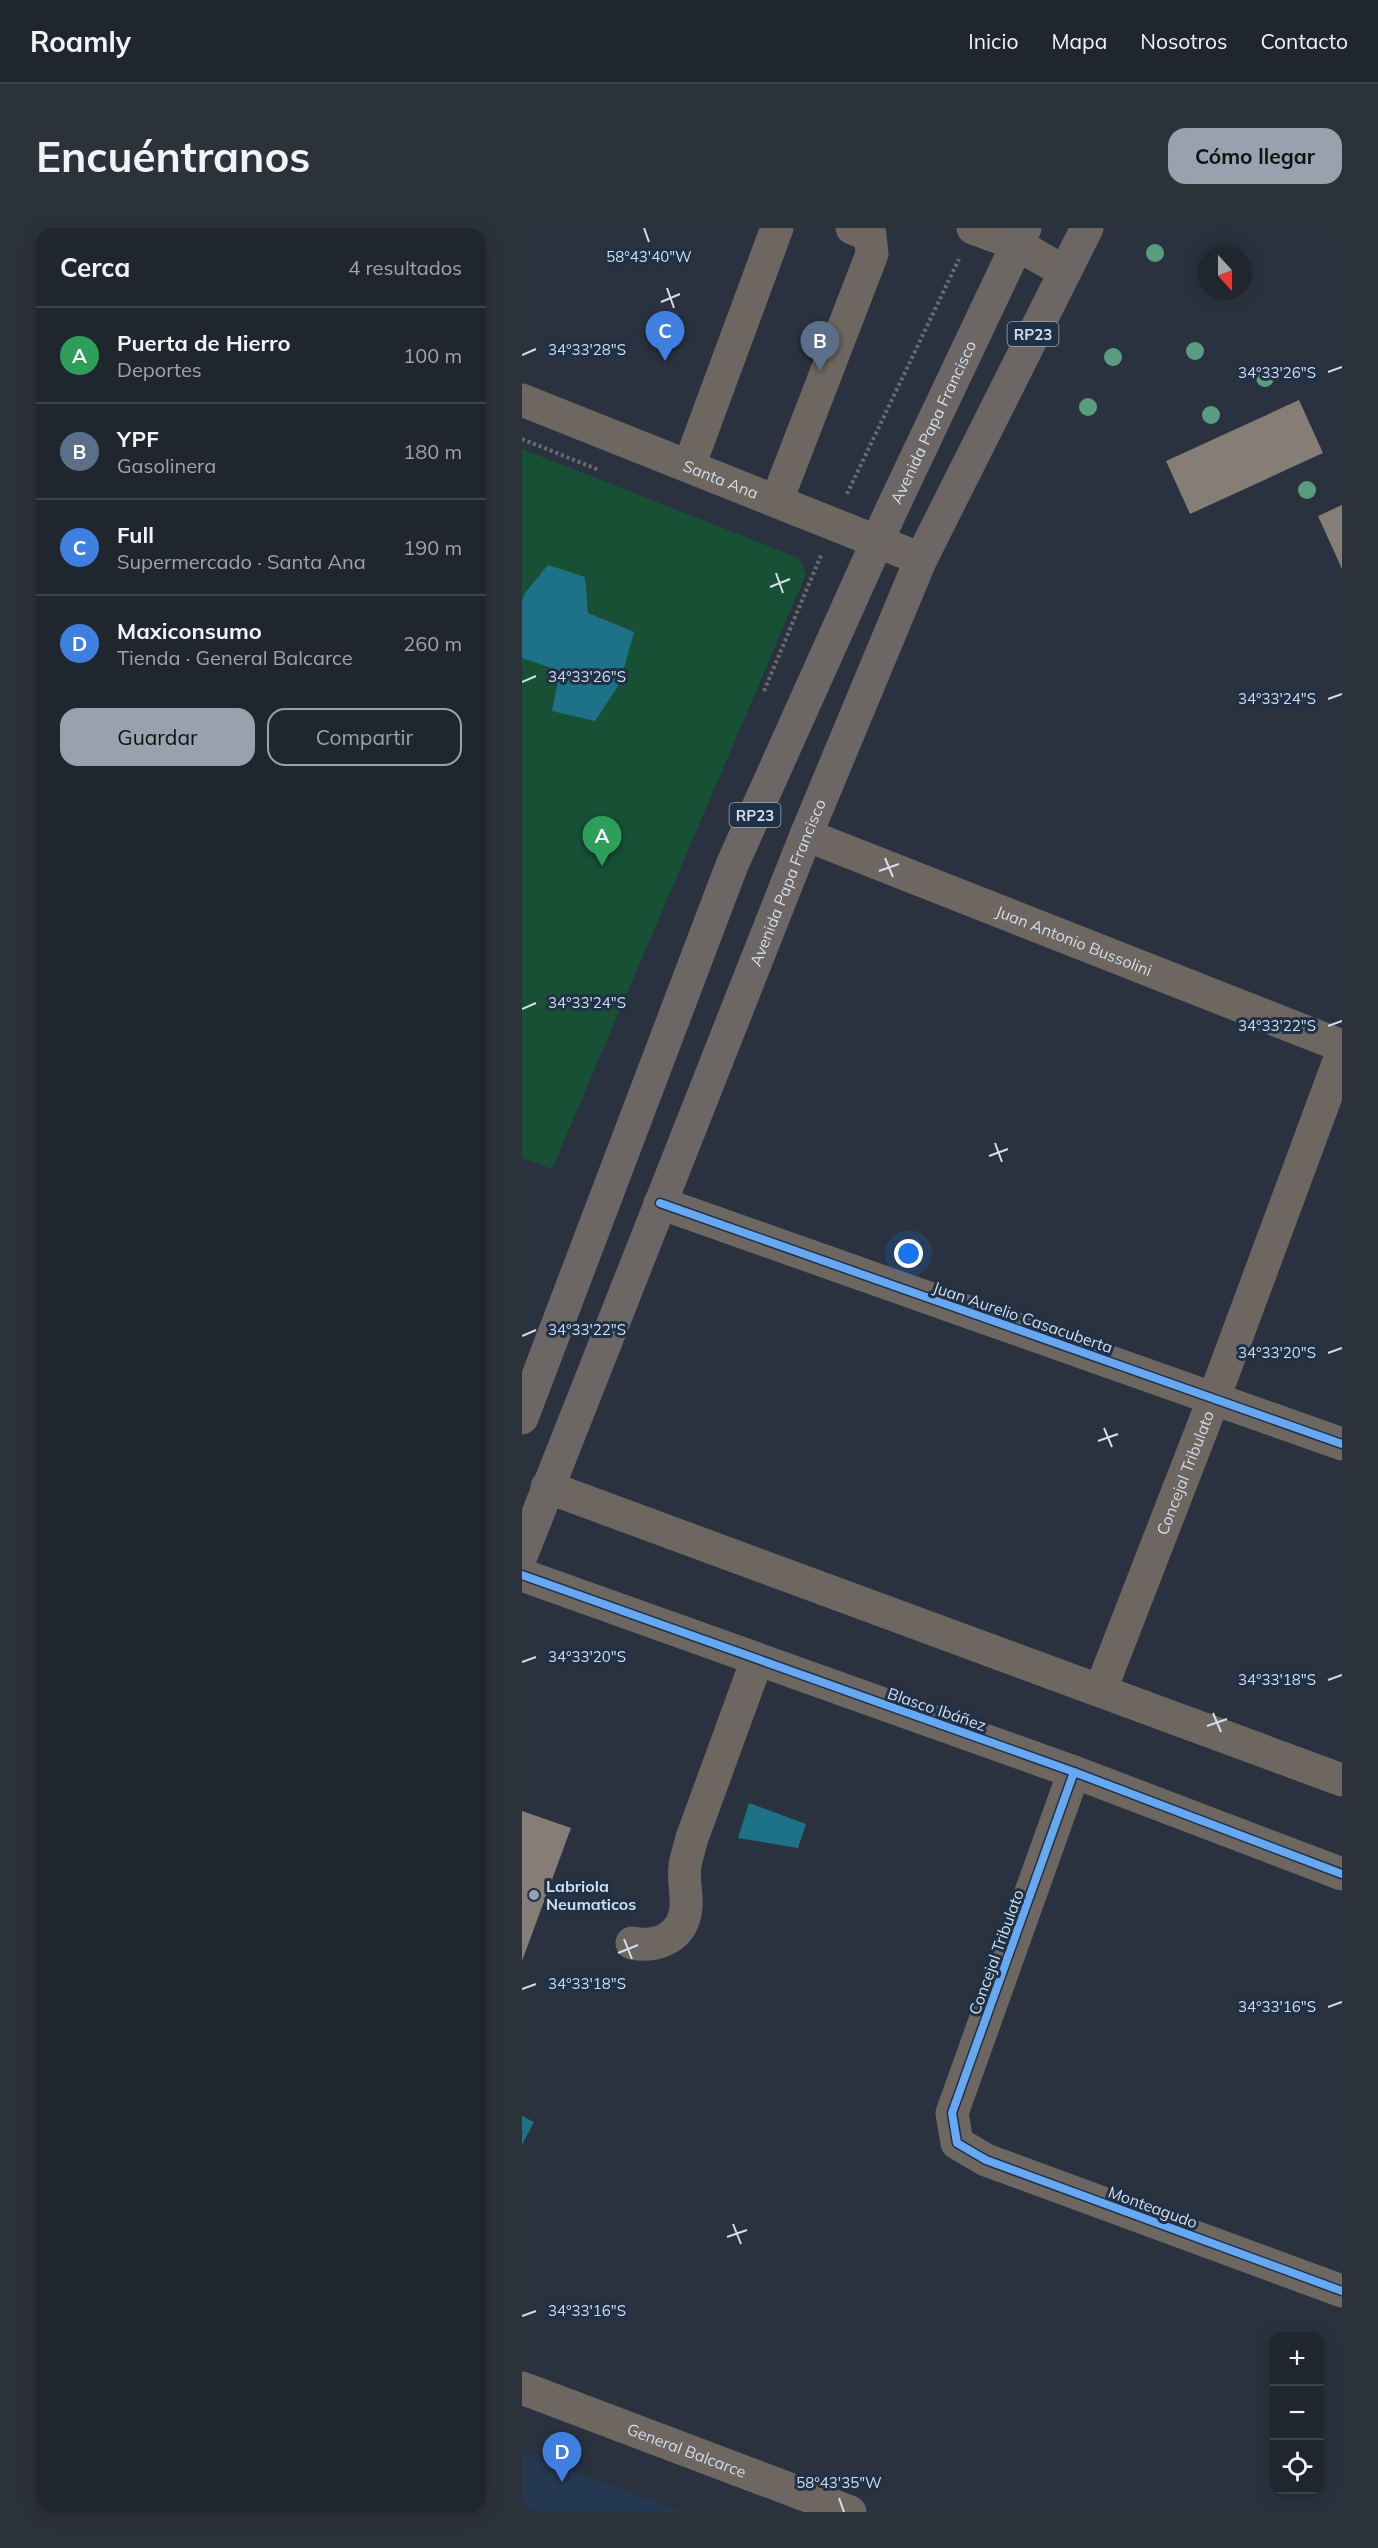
<!DOCTYPE html>
<html lang="es">
<head>
<meta charset="utf-8">
<style>
	body { margin:0; font-family:Mulish,sans-serif; background:#2c323a; color:#f1f3f6 }
	.controls { position:absolute; right:18px; bottom:18px; display:grid; overflow:hidden; border-radius:12px; box-shadow:0 3px 15px #0003 }
	.controls button { width:54px; height:54px; display:grid; place-items:center; padding:0; border:0; border-bottom:2px solid #3c434a; background:#1f262e; color:#f1f3f6; font:30px sans-serif }
	.compass { position:absolute; left:676px; top:18px; width:54px; height:54px; border-radius:50%; background:#1f262e; box-shadow:0 3px 15px #0003; rotate:159deg }
	.you { position:absolute; left:387px; top:1026px; width:21px; height:21px; margin:-15px; border:4px solid #fff; border-radius:50%; background:#1a73e8; box-shadow:0 0 0 9px #1a73e833 }
	.badge { display:grid; place-items:center; width:39px; height:39px; border-radius:50%; background:#98a2af; color:#fff; font-size:20px; font-weight:700 }
	.pin { position:absolute; translate:-50% -50px; filter:drop-shadow(0 2px 3px #0008) }
	.pin::after { content:''; position:absolute; top:32px; width:21px; height:18px; background:inherit; clip-path:polygon(0 0,100% 0,50% 100%) }
	.list { margin:0; padding:0; list-style:none }
	h2 { display:flex; justify-content:space-between; align-items:center; height:78px; margin:0; padding:0 24px; font-size:26px }
	h2 small { font-size:20px; font-weight:400; color:#a1a5aa }
	.list li { display:grid; grid-template-columns:39px 1fr auto; gap:18px; align-items:center; box-sizing:border-box; height:96px; padding:0 24px; border-top:2px solid #3c434a }
	.list b { display:block; font-size:22px; white-space:nowrap }
	.list p { margin:0; font-size:20px; white-space:nowrap; color:#a1a5aa }
	.list em { font-size:20px; font-style:normal; color:#a1a5aa }
	.actions { display:flex; gap:12px; padding:18px 24px }
	.actions a { flex:1; padding:14px 0; border:2px solid #98a2af; border-radius:18px; text-align:center; font-size:21px; color:#98a2af }
	.actions .main { background:#98a2af; color:#111 }
	.icon { flex:none; width:33px; height:33px; fill:none; stroke:currentColor; stroke-width:2; stroke-linecap:round; stroke-linejoin:round }
	.map { position:relative; flex:none; width:820px; height:2284px; overflow:hidden; border-radius:18px }
	header { display:flex; align-items:center; gap:36px; box-sizing:border-box; height:84px; padding:0 30px; background:#1f262e; border-bottom:2px solid #3c434a }
	header strong { font-size:28px }
	nav { display:flex; gap:33px; margin-inline-start:auto; font-size:21px }
	.intro { display:flex; align-items:center; justify-content:space-between; box-sizing:border-box; height:144px; padding:0 36px }
	h1 { margin:0; font-size:42px }
	.button { padding:15px 27px; border-radius:18px; background:#98a2af; color:#111; font-size:21px; font-weight:700 }
	main { display:flex; gap:36px; padding:0 36px }
	aside { flex:1; background:#1f262e; border-radius:18px; box-shadow:0 3px 15px #0003 }
	.map>svg:first-child { display:block }
	.built { fill:#253851 }
	.green { fill:#185036 }
	.water { fill:#1d7288 }
	.building { fill:#857d76 }
	.lines { fill:none; stroke-linecap:round; stroke-linejoin:round }
	.path { stroke:#6c6a6a; stroke-width:4; stroke-dasharray:3 3; stroke-linecap:butt }
	.minor { stroke:#6d6661; stroke-width:33 }
	.major { stroke:#6c6764; stroke-width:33 }
	.cycleway-casing { stroke:#203147; stroke-width:11 }
	.cycleway { stroke:#66a8f1; stroke-width:8 }
	.tree { fill:#5a9d7e }
	.ticks { fill:none; stroke:#d3deec; stroke-width:2 }
	.poi-dot { fill:#98a2af; stroke:#203147; stroke-width:2 }
	.labels { text-anchor:middle; dominant-baseline:central; stroke-width:6; stroke-linejoin:round; paint-order:stroke }
	.shield { fill:#203147; stroke:#9daaba; stroke-width:1.5 }
	.shield-label { font-size:15px; font-weight:bold; fill:#d3deec }
	.street-label { font-size:16px; fill:#d3deec; stroke:#203147 }
	.poi-label { font-size:16px; font-weight:bold; fill:#d3deec; stroke:#203147; text-anchor:start }
	.ticks-label { font-size:15px; text-anchor:middle; fill:#d3deec; stroke:#203147; stroke-width:6; stroke-linejoin:round; paint-order:stroke }
</style>
</head>
<body>
<header>
<strong>Roamly</strong>
<nav><a>Inicio</a><a>Mapa</a><a>Nosotros</a><a>Contacto</a></nav>
</header>
<div class="intro"><h1>Encuéntranos</h1><a class="button">Cómo llegar</a></div>
<main>
<aside>
<h2>Cerca<small>4 resultados</small></h2>
<ul class="list">
<li><span class="badge" style="background:#2e9e5b">A</span><div><b>Puerta de Hierro</b><p>Deportes</p></div><em>100 m</em></li>
<li><span class="badge" style="background:#5c6f8a">B</span><div><b>YPF</b><p>Gasolinera</p></div><em>180 m</em></li>
<li><span class="badge" style="background:#3f7fe0">C</span><div><b>Full</b><p>Supermercado · Santa Ana</p></div><em>190 m</em></li>
<li><span class="badge" style="background:#3f7fe0">D</span><div><b>Maxiconsumo</b><p>Tienda · General Balcarce</p></div><em>260 m</em></li>
</ul>
<div class="actions"><a class="main">Guardar</a><a>Compartir</a></div>
</aside>
<div class="map">
<svg width="820" height="2284" viewBox="0 0 820 2284">
	<rect width="100%" height="100%" fill="#29323e"/>
	<polygon class="built" points="0,2225 162,2284 0,2284"/>
	<polygon class="green" points="0,221 277,330 284,346 30,941 0,930"/>
	<g class="water">
		<polygon points="26,337 63,349 66,385 112,404 98,455 73,493 30,483 38,443 0,430 0,372 3,365"/>
		<polygon points="227,1575 284,1596 276,1620 216,1610"/>
		<polygon points="0,1888 12,1894 0,1917"/>
	</g>
	<g class="building">
		<polygon points="777,172 801,225 668,286 644,233"/>
		<polygon points="820,277 820,341 796,288"/>
		<polygon points="0,1583 49,1600 0,1733"/>
	</g>
	<g class="lines">
		<g class="path">
			<polyline points="0,211 77,242"/>
			<polyline points="325,266 437,31"/>
			<polyline points="242,463 300,325"/>
		</g>
		<g class="minor">
			<polyline points="451,0 494,16 543,44"/>
			<path id="s1" d="M0,172l399,159"/>
			<polyline points="167,238 255,0"/>
			<polyline points="255,272 350,26 348,7 330,0"/>
			<path id="s2" d="M284,607l536,211"/>
			<polyline points="138,975 820,1216"/>
			<polyline points="25,1259 820,1552"/>
			<polyline points="0,1347 552,1544 820,1646"/>
			<path id="s3" d="M579,1461l113,-291 128,-345"/>
			<polyline points="552,1544 430,1885 435,1915 464,1932 820,2063"/>
			<path d="M110,1715c26,5 51,-6 54,-35 1,-14 -3,-29 -1,-42 1,-9 5,-19 7,-28l65,-178"/>
			<path id="s4" d="M0,2160l328,124"/>
		</g>
		<g class="major">
			<path id="s5" d="M0,1190l210,-553 158,-352 135,-285"/>
			<path id="s6" d="M0,1326l284,-719 115,-276 166,-331"/>
		</g>
		<defs>
			<g id="cycleway">
				<polyline points="138,975 820,1216"/>
				<polyline points="0,1347 552,1544 820,1646"/>
				<polyline points="552,1544 430,1885 435,1915 464,1932 820,2063"/>
			</g>
		</defs>
		<use href="#cycleway" class="cycleway-casing"/>
		<use href="#cycleway" class="cycleway"/>
	</g>
	<g class="tree">
		<circle cx="633" cy="25" r="9"/>
		<circle cx="673" cy="123" r="9"/>
		<circle cx="591" cy="129" r="9"/>
		<circle cx="743" cy="150" r="9"/>
		<circle cx="566" cy="179" r="9"/>
		<circle cx="689" cy="187" r="9"/>
		<circle cx="785" cy="262" r="9"/>
	</g>
	<path class="ticks" d="M122,0l5,14M145,60l7,20M139,74l19,-8M0,127l14,-6M806,144l14,-5M254,345l7,20M248,359l20,-8M0,454l14,-6M806,471l14,-5M363,630l8,19M357,643l20,-7M0,781l14,-6M806,798l14,-5M473,915l7,19M467,928l19,-7M0,1108l14,-6M806,1125l14,-5M582,1200l8,19M576,1213l20,-7M0,1434l14,-5M806,1452l14,-5M691,1485l8,19M685,1498l20,-7M102,1711l8,20M96,1725l20,-8M0,1761l14,-5M806,1779l14,-5M211,1996l8,20M205,2009l20,-7M0,2088l14,-5M317,2270l5,14"/>
	<circle class="poi-dot" cx="12" cy="1667" r="6"/>
	<g class="labels">
		<g class="shield">
			<rect x="485.5" y="94" width="51" height="24" rx="4.5"/>
			<rect x="207.5" y="575" width="51" height="24" rx="4.5"/>
		</g>
		<g class="shield-label">
			<text x="511" y="106">RP23</text>
			<text x="233" y="587">RP23</text>
		</g>
		<g class="street-label">
			<text stroke="none"><textPath href="#s5" startOffset="1078">Avenida Papa Francisco</textPath></text>
			<text stroke="none"><textPath href="#s1" startOffset="214">Santa Ana</textPath></text>
			<text stroke="none"><textPath href="#s6" startOffset="722">Avenida Papa Francisco</textPath></text>
			<text stroke="none"><textPath href="#s2" startOffset="288">Juan Antonio Bussolini</textPath></text>
			<text transform="translate(501 1089) rotate(19)">Juan Aurelio Casacuberta</text>
			<text stroke="none"><textPath href="#s3" startOffset="232">Concejal Tribulato</textPath></text>
			<text transform="translate(415 1481) rotate(19)">Blasco Ibáñez</text>
			<text transform="translate(474 1724) rotate(-70)">Concejal Tribulato</text>
			<text transform="translate(631 1979) rotate(20)">Monteagudo</text>
			<text stroke="none"><textPath href="#s4" startOffset="176">General Balcarce</textPath></text>
		</g>
		<g class="poi-label">
			<text x="24" y="1658">Labriola<tspan x="24" dy="18">Neumaticos</tspan></text>
		</g>
	</g>
	<g class="ticks-label">
		<text x="127" y="34">58°43'40"W</text>
		<text x="65" y="127">34°33'28"S</text>
		<text x="755" y="150">34°33'26"S</text>
		<text x="65" y="454">34°33'26"S</text>
		<text x="755" y="476">34°33'24"S</text>
		<text x="65" y="780">34°33'24"S</text>
		<text x="755" y="803">34°33'22"S</text>
		<text x="65" y="1107">34°33'22"S</text>
		<text x="755" y="1130">34°33'20"S</text>
		<text x="65" y="1434">34°33'20"S</text>
		<text x="755" y="1457">34°33'18"S</text>
		<text x="65" y="1761">34°33'18"S</text>
		<text x="755" y="1784">34°33'16"S</text>
		<text x="65" y="2088">34°33'16"S</text>
		<text x="317" y="2260">58°43'35"W</text>
	</g>
</svg>
<div class="controls">
<button>+</button>
<button>−</button>
<button><svg class="icon" aria-label="locate" viewBox="0 0 24 24"><circle cx="12" cy="12" r="6"/><path d="M12 2v4M12 18v4M2 12h4M18 12h4"/></svg></button>
</div>
<svg class="compass" viewBox="-18 -18 36 36"><path d="M0-13l5 13h-10z" fill="#e53935"/><path d="M0 13l5-13h-10z" fill="#a1a5aa"/></svg>
<div class="you"></div>
<div class="pin badge" style="left:80px;top:638px;background:#2e9e5b">A</div>
<div class="pin badge" style="left:298px;top:143px;background:#5c6f8a">B</div>
<div class="pin badge" style="left:143px;top:133px;background:#3f7fe0">C</div>
<div class="pin badge" style="left:40px;top:2254px;background:#3f7fe0">D</div>
</div>
</main>
</body>
</html>
